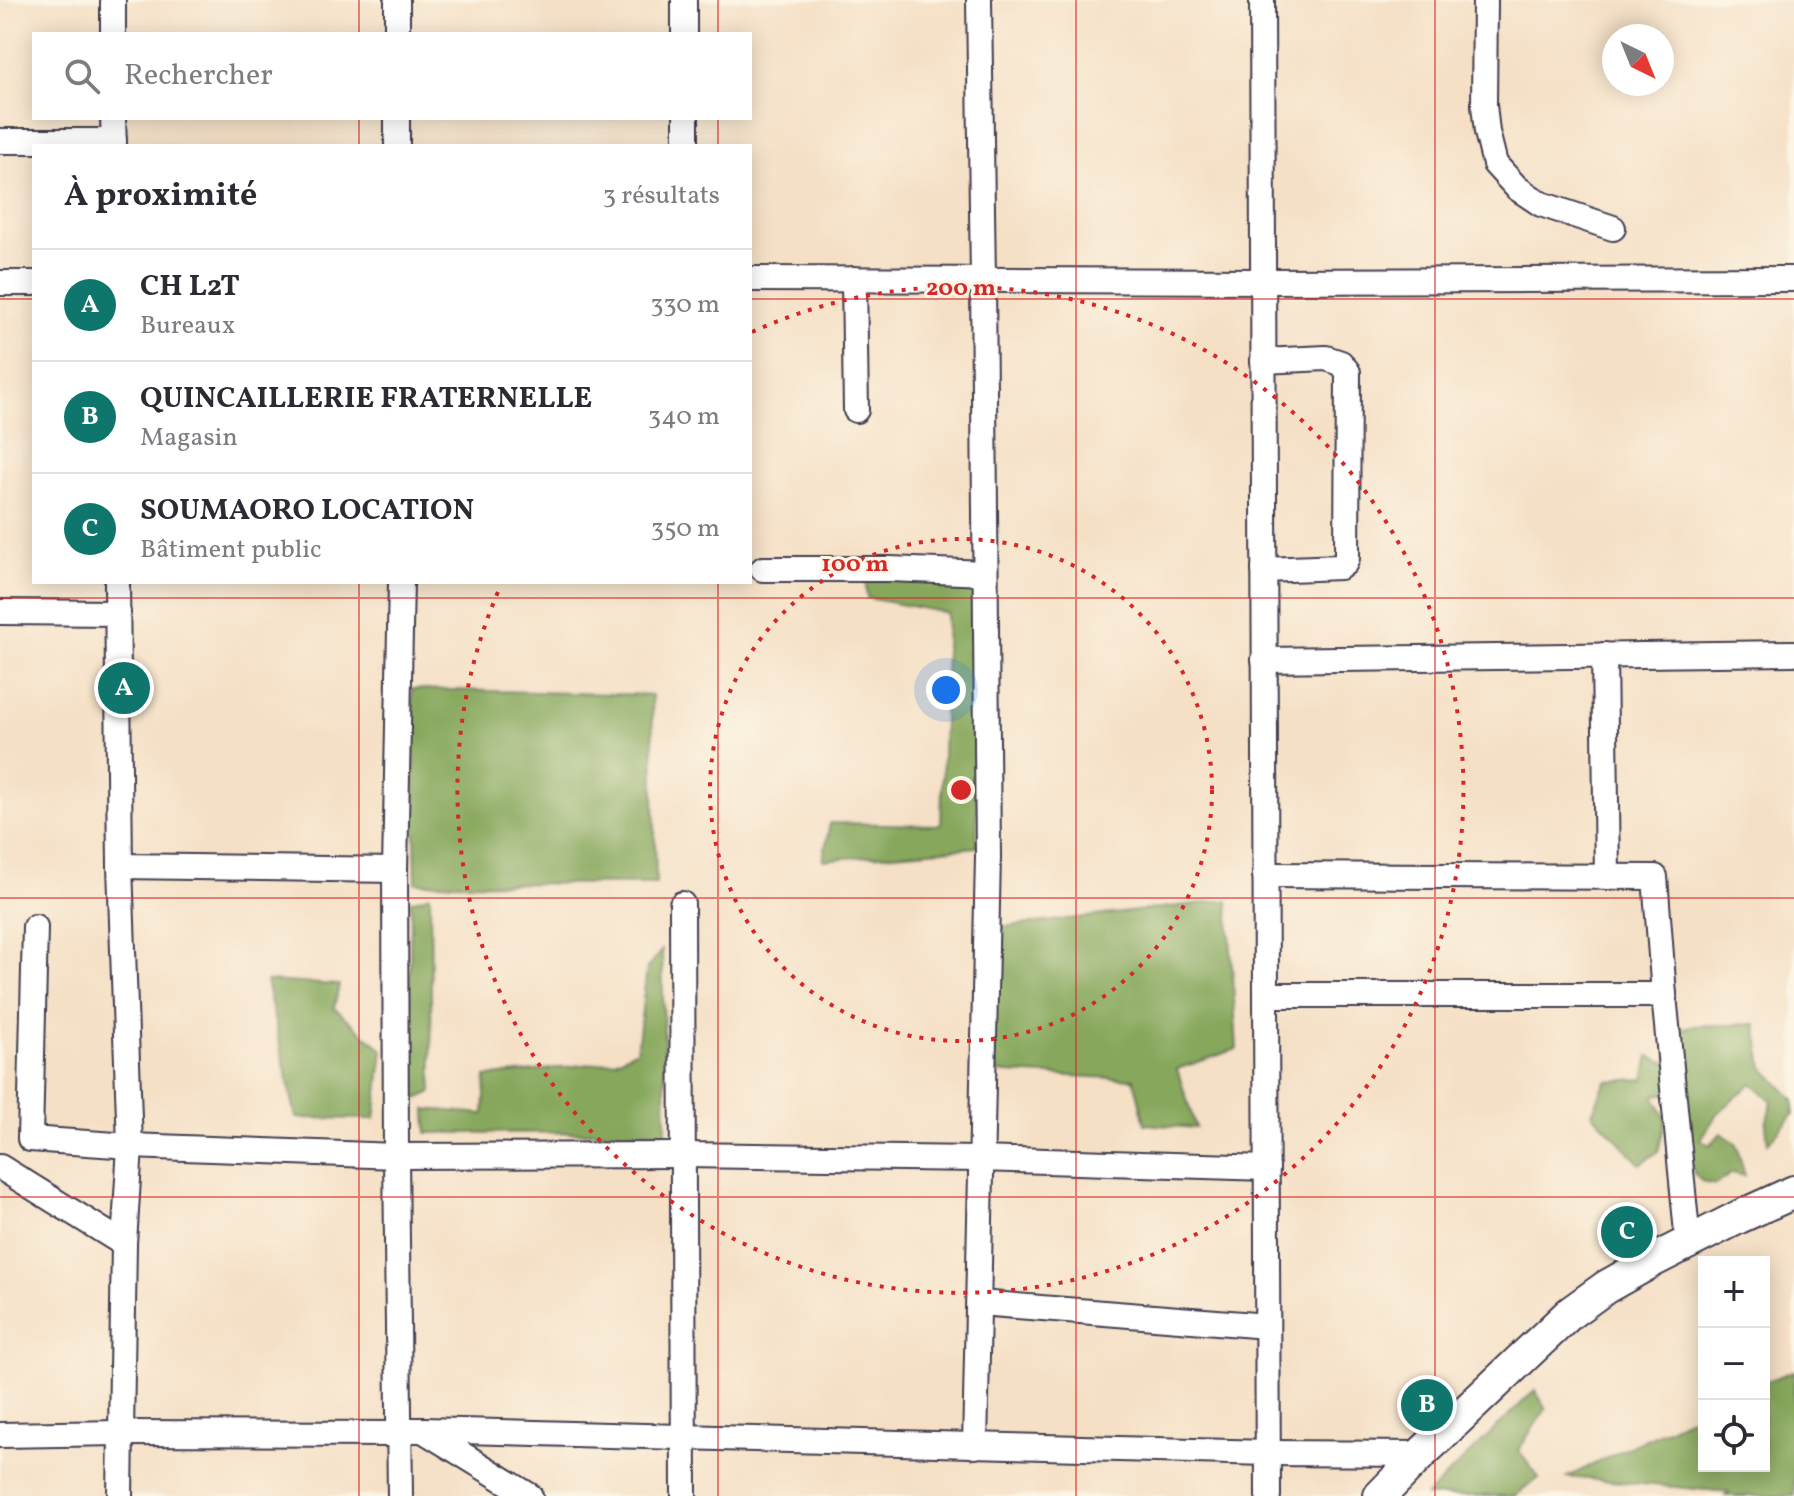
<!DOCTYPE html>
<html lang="fr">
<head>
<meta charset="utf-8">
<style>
	body { margin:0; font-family:Vollkorn,serif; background:#f7f7f7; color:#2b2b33 }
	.controls { position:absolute; right:24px; bottom:24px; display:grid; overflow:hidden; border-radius:0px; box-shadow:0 4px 20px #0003 }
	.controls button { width:72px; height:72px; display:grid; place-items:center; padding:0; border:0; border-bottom:2px solid #e1e1e2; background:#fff; color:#2b2b33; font:40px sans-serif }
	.compass { position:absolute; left:1602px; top:24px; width:72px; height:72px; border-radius:50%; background:#fff; box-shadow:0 4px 20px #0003; rotate:137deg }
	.you { position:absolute; left:946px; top:690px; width:28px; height:28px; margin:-20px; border:6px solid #fff; border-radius:50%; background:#1a73e8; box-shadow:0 0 0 12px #1a73e833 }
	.badge { display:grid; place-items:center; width:52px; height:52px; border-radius:50%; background:#0f766e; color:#fff; font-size:26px; font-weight:700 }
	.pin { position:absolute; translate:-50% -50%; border:4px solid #fff; box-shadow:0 2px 8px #0006 }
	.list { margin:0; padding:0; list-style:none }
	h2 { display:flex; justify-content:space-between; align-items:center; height:104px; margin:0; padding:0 32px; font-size:34px }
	h2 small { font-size:26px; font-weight:400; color:#7c7c81 }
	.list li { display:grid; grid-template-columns:52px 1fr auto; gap:24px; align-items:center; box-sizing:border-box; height:112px; padding:0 32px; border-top:2px solid #e1e1e2 }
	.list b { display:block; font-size:30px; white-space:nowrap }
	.list p { margin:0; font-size:26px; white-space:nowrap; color:#7c7c81 }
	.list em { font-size:26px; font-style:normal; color:#7c7c81 }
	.icon { flex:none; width:44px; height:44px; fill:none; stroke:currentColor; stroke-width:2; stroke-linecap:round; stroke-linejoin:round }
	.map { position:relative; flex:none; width:1794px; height:1496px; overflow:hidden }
	.search { position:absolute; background:#fff; box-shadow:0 4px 20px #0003; left:32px; top:32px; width:720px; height:88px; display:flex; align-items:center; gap:20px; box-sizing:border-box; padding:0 28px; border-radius:0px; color:#7c7c81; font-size:30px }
	.panel { position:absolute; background:#fff; box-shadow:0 4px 20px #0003; left:32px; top:144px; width:720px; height:440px; border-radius:0px }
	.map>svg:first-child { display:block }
	.forest { fill:#86a75c; stroke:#54644c; stroke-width:2 }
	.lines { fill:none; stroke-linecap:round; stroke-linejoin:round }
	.minor-casing { stroke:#423e50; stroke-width:28 }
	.major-casing { stroke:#423e50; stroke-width:36 }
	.minor { stroke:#fff; stroke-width:24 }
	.major { stroke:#fff; stroke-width:32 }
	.grid { fill:none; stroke:#d62828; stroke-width:2; stroke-opacity:0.55 }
	.ring { fill:none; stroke:#d62828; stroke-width:4; stroke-dasharray:4 8 }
	.centre { fill:#d62828; stroke:#fcf5e5; stroke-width:4 }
	.ring-label { font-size:24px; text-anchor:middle; font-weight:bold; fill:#d62828; stroke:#fcf5e5; stroke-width:6; stroke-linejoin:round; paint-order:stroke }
</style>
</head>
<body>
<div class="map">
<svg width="1794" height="1496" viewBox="0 0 1794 1496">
	<rect width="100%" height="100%" fill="#fcf5e5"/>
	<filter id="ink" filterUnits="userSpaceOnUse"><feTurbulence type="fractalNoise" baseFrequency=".0125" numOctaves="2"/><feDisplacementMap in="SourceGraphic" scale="16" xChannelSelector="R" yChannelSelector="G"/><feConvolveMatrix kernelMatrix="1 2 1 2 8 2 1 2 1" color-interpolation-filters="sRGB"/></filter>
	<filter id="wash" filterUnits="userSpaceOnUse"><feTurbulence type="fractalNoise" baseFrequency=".006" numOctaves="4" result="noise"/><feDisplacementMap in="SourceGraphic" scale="32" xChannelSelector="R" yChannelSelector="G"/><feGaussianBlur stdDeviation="1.8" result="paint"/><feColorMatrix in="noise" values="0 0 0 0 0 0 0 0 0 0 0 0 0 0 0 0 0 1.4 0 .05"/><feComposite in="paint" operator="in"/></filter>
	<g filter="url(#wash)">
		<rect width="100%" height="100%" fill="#f5e0c6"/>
		<g class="forest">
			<polygon points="865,574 974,583 977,847 823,860 830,823 941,825 947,613 867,598"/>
			<polygon points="412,689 652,695 656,884 416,883"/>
			<polygon points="430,895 432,1092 408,1103 411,901"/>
			<polygon points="1228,900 1237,1049 1177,1069 1196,1128 1145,1124 1134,1079 984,1072 986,929"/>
			<polygon points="662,950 666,1132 427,1133 426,1109 484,1114 486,1077 615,1061 637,1050 647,968"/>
			<polygon points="266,981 339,985 334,1008 383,1050 375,1119 296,1118"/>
			<polygon points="1756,1024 1763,1067 1794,1100 1794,1114 1768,1143 1766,1124 1772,1101 1752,1083 1717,1114 1701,1139 1710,1145 1721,1133 1736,1143 1745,1176 1732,1173 1715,1185 1703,1182 1695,1175 1679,1137 1680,1092 1654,1095 1666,1119 1658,1152 1640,1164 1592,1113 1606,1081 1644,1079 1649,1056 1667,1063 1675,1030 1692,1026"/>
			<polygon points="1794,1371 1794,1496 1725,1496 1729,1492 1567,1477 1704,1411 1704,1466 1764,1466 1764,1382"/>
			<polygon points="1535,1390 1546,1409 1518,1450 1539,1478 1515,1496 1426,1496"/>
		</g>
	</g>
	<g filter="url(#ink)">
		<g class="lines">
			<defs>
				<g id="minor">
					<polyline points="113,0 113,34"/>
					<polyline points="684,0 684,34"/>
					<polyline points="1262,0 1268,1496"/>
					<polyline points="1485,0 1484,105 1487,132 1495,164 1517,188 1541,204 1613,228"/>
					<polyline points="397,34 397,0"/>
					<polyline points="113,118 114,146"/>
					<polyline points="686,118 686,146"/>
					<polyline points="0,141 114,141"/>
					<polyline points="397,146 397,118"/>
					<polyline points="750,279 1263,281 1794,279"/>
					<polyline points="854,279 856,410"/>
					<polyline points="0,283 34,283"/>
					<polyline points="1263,361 1326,358 1341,363 1348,372 1347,558 1345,563 1340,567 1264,570"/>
					<polyline points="763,569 890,569 985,573"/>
					<polyline points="117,582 120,866 130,1146 124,1244 120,1496"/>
					<polyline points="0,612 118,613"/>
					<polyline points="1604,655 1607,877"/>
					<polyline points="1264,660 1794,653"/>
					<polyline points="120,866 395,870"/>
					<polyline points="1265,875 1655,877 1664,995 1688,1243"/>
					<polyline points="682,904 684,1496"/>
					<polyline points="35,927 30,1139 130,1146 396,1156 683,1155 980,1159 1267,1168"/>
					<polyline points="1266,995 1664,995"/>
					<polyline points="0,1167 124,1244"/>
					<polyline points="979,1303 1267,1326"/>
					<polyline points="426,1432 530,1496"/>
					<polyline points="0,1435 120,1433 400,1434 411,1430 424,1430 1268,1453 1421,1454"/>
					<polyline points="975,1446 988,857 983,279 979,0"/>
					<polyline points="400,1496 396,1156 395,870 401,582"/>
				</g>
				<polyline id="major" points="1380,1496 1421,1454 1570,1313 1606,1287 1652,1261 1739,1217 1794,1192"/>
			</defs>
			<use href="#minor" class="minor-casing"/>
			<use href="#major" class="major-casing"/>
			<use href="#minor" class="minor"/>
			<use href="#major" class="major"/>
		</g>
	</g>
	<path class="grid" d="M359,0v34M718,0v34M1076,0v1496M1435,0v1496M359,118v28M718,118v28M0,299h34M750,299h1044M359,582v914M718,582v914M0,598h1794M0,898h1794M0,1197h1794"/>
	<g class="ring">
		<circle cx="961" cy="790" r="251"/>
		<path d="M752 332A503 503 0 1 1 501 585"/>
	</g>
	<circle cx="961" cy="790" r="12" class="centre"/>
	<g class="ring-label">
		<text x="961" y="295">200 m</text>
		<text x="855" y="571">100 m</text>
	</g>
</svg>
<div class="controls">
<button>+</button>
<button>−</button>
<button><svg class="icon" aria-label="locate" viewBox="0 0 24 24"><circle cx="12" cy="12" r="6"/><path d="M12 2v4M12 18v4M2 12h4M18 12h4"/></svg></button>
</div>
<svg class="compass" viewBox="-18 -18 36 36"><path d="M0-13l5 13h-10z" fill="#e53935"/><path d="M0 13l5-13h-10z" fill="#7c7c81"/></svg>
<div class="you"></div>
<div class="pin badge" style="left:124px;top:688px">A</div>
<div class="pin badge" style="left:1427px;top:1405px">B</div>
<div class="pin badge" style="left:1627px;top:1232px">C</div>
<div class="search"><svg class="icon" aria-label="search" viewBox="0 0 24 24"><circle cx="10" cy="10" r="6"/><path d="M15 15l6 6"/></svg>Rechercher</div>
<section class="panel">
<h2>À proximité<small>3 résultats</small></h2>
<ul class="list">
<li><span class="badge">A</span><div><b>CH L2T</b><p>Bureaux</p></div><em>330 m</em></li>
<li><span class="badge">B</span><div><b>QUINCAILLERIE FRATERNELLE</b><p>Magasin</p></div><em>340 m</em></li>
<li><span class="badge">C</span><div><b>SOUMAORO LOCATION</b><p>Bâtiment public</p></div><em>350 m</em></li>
</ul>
</section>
</div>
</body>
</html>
